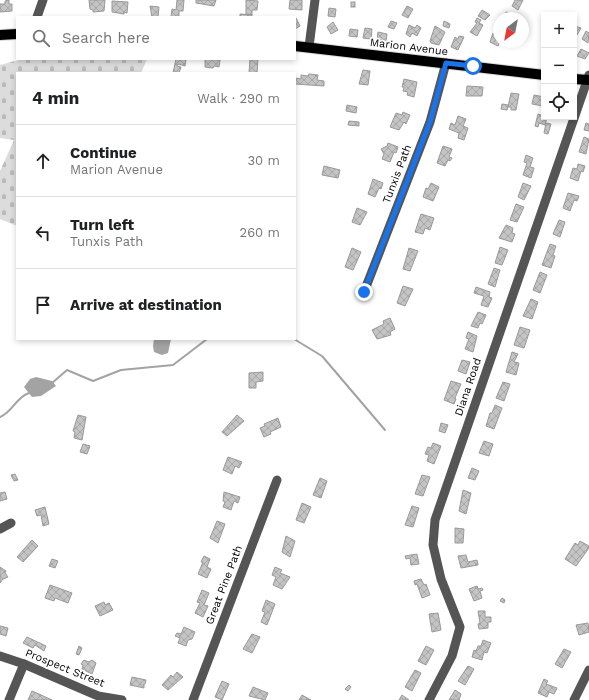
<!DOCTYPE html>
<html lang="en">
<head>
<meta charset="utf-8">
<style>
	body { margin:0; font-family:"Work Sans",sans-serif; background:#f2f2f2; color:#202124 }
	.controls { position:absolute; right:12px; top:12px; display:grid; overflow:hidden; border-radius:0px; box-shadow:0 2px 6px #0003 }
	.controls button { width:36px; height:36px; display:grid; place-items:center; padding:0; border:0; border-bottom:1px solid #e0e0e0; background:#fff; color:#202124; font:20px sans-serif }
	.compass { position:absolute; left:493px; top:12px; width:36px; height:36px; border-radius:50%; background:#fff; box-shadow:0 2px 6px #0003; rotate:212deg }
	.stop { position:absolute; width:12px; height:12px; margin:-9px; border:3px solid #1a73e8; border-radius:50%; background:#fff }
	.stop.end { background:#1a73e8; border-color:#fff; box-shadow:0 1px 4px #0008 }
	.list { margin:0; padding:0; list-style:none }
	h2 { display:flex; justify-content:space-between; align-items:center; height:52px; margin:0; padding:0 16px; font-size:17px }
	h2 small { font-size:13px; font-weight:400; color:#757577 }
	.list li { display:grid; grid-template-columns:26px 1fr auto; gap:12px; align-items:center; box-sizing:border-box; height:72px; padding:0 16px; border-top:1px solid #e0e0e0 }
	.list b { display:block; font-size:15px; white-space:nowrap }
	.list p { margin:0; font-size:13px; white-space:nowrap; color:#757577 }
	.list em { font-size:13px; font-style:normal; color:#757577 }
	.icon { flex:none; width:22px; height:22px; fill:none; stroke:currentColor; stroke-width:2; stroke-linecap:round; stroke-linejoin:round }
	.map { position:relative; flex:none; width:589px; height:700px; overflow:hidden }
	.search { position:absolute; background:#fff; box-shadow:0 2px 6px #0003; left:16px; top:16px; width:280px; height:44px; display:flex; align-items:center; gap:10px; box-sizing:border-box; padding:0 14px; border-radius:0px; color:#757577; font-size:15px }
	.panel { position:absolute; background:#fff; box-shadow:0 2px 6px #0003; left:16px; top:72px; width:280px; height:268px; border-radius:0px }
	.map>svg:first-child { display:block }
	.cemetery { fill:url(#cemetery-stones) }
	.water { fill:#a3a3a3 }
	.lines { fill:none; stroke-linecap:round; stroke-linejoin:round }
	.stream { stroke:#a3a3a3; stroke-width:2 }
	.building { fill:url(#building-cross-hatch); stroke:#999 }
	.major-casing { stroke:#dbdbdb; stroke-width:12 }
	.minor { stroke:#555; stroke-width:9 }
	.major { stroke:#000; stroke-width:10 }
	.route { stroke:#1a73e8; stroke-width:5 }
	.labels { text-anchor:middle; dominant-baseline:central; stroke-width:3.5; stroke-linejoin:round; paint-order:stroke }
	.street-label { font-size:11px; fill:#000; stroke:#fff }
</style>
</head>
<body>
<div class="map">
<svg width="589" height="700" viewBox="0 0 589 700">
	<defs>
		<pattern id="cemetery-stones" width="16" height="16" patternUnits="userSpaceOnUse"><rect width="16" height="16" fill="#dcdcdc"/><path d="M2 7V4a2 2 0 0 1 4 0v3zM10 15v-3a2 2 0 0 1 4 0v3z" fill="#bbb"/></pattern>
		<pattern id="building-cross-hatch" width="8" height="8" patternUnits="userSpaceOnUse"><rect width="8" height="8" fill="#c4c4c4"/><path d="M0 0l8 8M0 8l8-8" fill="none" stroke="#a7a7a7"/></pattern>
	</defs>
	<rect width="100%" height="100%" fill="#fff"/>
	<polygon class="cemetery" points="22,59 147,59 141,73 17,73 17,226 0,219 0,171 14,140 0,138 0,65"/>
	<g class="water">
		<polygon points="154,339 171,339 168,353 162,355 154,352 153,346"/>
		<polygon points="36,377 52,381 56,386 41,396 32,397 24,387 30,379"/>
	</g>
	<g class="lines">
		<g class="stream">
			<polyline points="294,339 322,356 385,430"/>
			<polyline points="51,384 67,370 93,381 121,370 173,365 207,339"/>
			<path d="M0,417c13,-5 16,-20 29,-24"/>
		</g>
	</g>
	<g class="building">
		<polygon points="9,0 9,4 12,4 12,11 0,12 0,4 5,4 5,1"/>
		<polygon points="89,0 105,0 104,11 93,12 93,10 90,9"/>
		<polygon points="177,0 184,0 183,11 179,11 179,17 171,17 172,9 176,10"/>
		<polygon points="196,0 216,0 214,6 196,3"/>
		<polygon points="246,0 258,1 257,10 252,10 252,15 246,14"/>
		<polygon points="290,0 302,0 302,10 289,9"/>
		<polygon points="515,0 523,0 518,10 512,6"/>
		<polygon points="112,1 128,2 127,13 124,12 124,14 112,12"/>
		<rect x="351" y="2" width="4" height="5"/>
		<polygon points="150,6 159,7 158,17 152,17"/>
		<polygon points="407,6 413,9 408,18 402,15"/>
		<polygon points="329,8 336,9 335,17 328,16"/>
		<polygon points="482,10 490,15 485,20 478,16"/>
		<polygon points="506,12 513,14 512,18 504,18"/>
		<polygon points="240,14 252,15 252,17 240,17"/>
		<polygon points="296,18 300,26 295,29 295,19"/>
		<polygon points="477,18 481,20 479,23 483,25 477,36 470,32 477,23 475,22"/>
		<polygon points="391,21 397,23 394,29 388,27"/>
		<polygon points="444,21 450,24 449,28 443,26"/>
		<polygon points="333,22 338,30 331,34 327,27"/>
		<polygon points="409,25 415,28 417,25 421,28 417,36 412,33 410,37 406,34"/>
		<polygon points="435,26 445,32 439,45 431,43 430,41"/>
		<polygon points="575,26 581,28 577,35 574,33"/>
		<polygon points="365,28 372,29 371,39 363,38"/>
		<polygon points="350,29 358,30 357,37 349,36"/>
		<polygon points="586,31 589,33 588,43 582,39"/>
		<polygon points="378,32 387,34 386,41 377,40"/>
		<polygon points="493,33 499,34 500,42 498,46 490,42"/>
		<polygon points="459,36 464,37 458,50 451,47 455,37 458,39"/>
		<polygon points="581,49 589,53 585,59 577,56"/>
		<polygon points="176,59 186,59 185,66 178,64 177,66 181,67 179,73 173,73"/>
		<polygon points="205,59 220,60 219,67 214,66 213,68 205,67"/>
		<polygon points="250,59 258,59 257,73 249,73"/>
		<polygon points="363,70 370,71 368,85 359,84"/>
		<polygon points="309,74 318,75 317,80 324,81 324,86 295,84 295,78 301,79 301,75 308,76"/>
		<polygon points="404,79 417,82 414,97 407,95 408,92 403,91 404,87 402,87"/>
		<polygon points="467,86 483,87 482,96 466,96"/>
		<polygon points="511,93 519,94 516,110 511,110 511,107 508,107"/>
		<polygon points="534,95 544,97 543,106 532,104"/>
		<polygon points="502,104 508,105 507,110 501,109"/>
		<polygon points="347,105 357,107 356,113 346,111"/>
		<polygon points="403,112 410,115 406,124 404,122 399,130 390,127 396,113 402,115"/>
		<polygon points="538,114 547,117 545,125 539,123 538,127 535,126"/>
		<polygon points="458,116 466,119 463,126 468,128 464,140 458,138 459,133 449,129 451,123 455,125"/>
		<polygon points="349,121 359,122 359,126 348,125"/>
		<polygon points="546,123 551,124 548,134 544,133"/>
		<polygon points="586,123 589,124 589,131 584,130"/>
		<polygon points="584,137 589,139 586,154 579,152"/>
		<polygon points="388,143 398,147 396,153 394,152 390,162 382,159 384,154 381,149 387,146"/>
		<polygon points="443,146 452,149 449,157 452,158 450,161 448,160 445,166 437,163"/>
		<polygon points="526,155 533,158 530,167 534,168 531,178 523,175 527,163 524,162"/>
		<polygon points="578,164 585,166 583,172 581,171 578,181 570,178 573,168 577,169"/>
		<polygon points="324,166 340,170 338,178 322,175"/>
		<polygon points="373,179 383,183 381,189 379,188 375,197 368,194"/>
		<polygon points="431,183 439,187 433,201 423,197 426,188 428,189"/>
		<polygon points="523,183 531,186 524,200 518,197"/>
		<polygon points="568,193 579,196 577,201 574,200 570,211 563,208"/>
		<polygon points="516,204 524,207 517,222 510,220"/>
		<polygon points="357,208 367,212 360,225 352,222"/>
		<polygon points="421,214 434,218 430,230 425,228 423,234 415,232"/>
		<polygon points="559,220 565,222 560,237 553,234"/>
		<polygon points="506,225 513,228 512,233 515,234 512,242 499,238"/>
		<polygon points="550,244 556,246 553,255 555,256 551,268 542,265"/>
		<polygon points="500,247 508,250 502,265 495,263"/>
		<polygon points="352,248 361,252 353,270 345,267"/>
		<polygon points="409,248 418,251 410,271 403,269"/>
		<polygon points="494,268 500,270 495,287 488,284"/>
		<polygon points="540,272 547,275 540,293 533,290"/>
		<polygon points="403,286 413,289 405,306 397,303"/>
		<polygon points="476,287 490,292 489,297 492,298 488,307 481,305 484,296 474,293"/>
		<polygon points="531,299 538,302 532,319 523,316"/>
		<polygon points="478,312 486,315 482,324 480,323 478,328 471,326"/>
		<polygon points="390,318 395,329 390,332 391,335 377,339 372,330 384,324 383,321"/>
		<polygon points="520,327 530,330 524,348 514,345"/>
		<polygon points="468,332 477,336 473,352 465,349 469,339 466,338"/>
		<polygon points="512,352 518,354 514,362 519,363 516,375 506,372"/>
		<polygon points="462,360 470,362 466,374 458,371"/>
		<polygon points="263,372 263,381 256,382 256,388 249,388 249,373"/>
		<polygon points="451,381 461,384 455,398 456,399 454,404 444,400"/>
		<polygon points="503,382 510,384 504,401 496,398"/>
		<polygon points="495,405 502,408 494,429 486,426 490,413 492,413"/>
		<polygon points="78,415 86,417 82,440 74,438 75,432 73,431"/>
		<polygon points="237,415 244,421 227,436 222,432"/>
		<polygon points="278,418 281,427 270,432 271,434 264,437 260,428 265,426 264,424"/>
		<polygon points="441,423 448,425 445,433 439,431"/>
		<polygon points="484,441 493,444 489,456 479,453"/>
		<polygon points="433,443 441,446 434,464 427,461 429,455 425,454 428,447 431,448"/>
		<polygon points="83,444 90,446 87,454 80,452"/>
		<polygon points="228,457 242,462 239,468 235,466 232,474 223,470"/>
		<polygon points="472,468 479,471 475,480 468,478"/>
		<polygon points="15,474 18,480 14,481 11,475"/>
		<polygon points="422,475 430,477 423,496 415,494"/>
		<polygon points="320,478 327,481 321,498 313,495"/>
		<polygon points="463,490 471,493 466,514 459,511"/>
		<polygon points="5,492 7,499 0,501 0,493"/>
		<polygon points="224,492 240,497 238,503 234,501 231,510 223,507 225,502 223,501"/>
		<polygon points="302,503 311,507 304,523 296,520"/>
		<polygon points="412,506 419,508 413,527 405,525"/>
		<polygon points="45,507 49,524 43,526 41,515 37,516 35,510"/>
		<polygon points="217,521 225,524 218,543 210,538"/>
		<polygon points="455,528 464,529 463,543 455,543"/>
		<polygon points="286,536 295,541 290,557 282,552"/>
		<polygon points="32,540 38,546 23,562 17,557"/>
		<polygon points="580,541 589,546 589,548 576,566 565,559 575,543 578,545"/>
		<polygon points="417,554 419,564 411,565 410,558 406,559 405,556"/>
		<polygon points="466,555 468,562 477,560 478,565 461,568 458,556"/>
		<polygon points="204,556 210,559 207,567 211,569 207,578 198,574 203,562 201,562"/>
		<polygon points="52,559 58,561 55,568 49,566"/>
		<polygon points="0,567 6,571 5,573 8,577 3,579 0,583"/>
		<polygon points="275,567 282,570 280,573 290,577 282,589 273,585 276,577 272,575"/>
		<polygon points="421,579 424,585 426,584 430,595 422,598 417,584 415,585 414,581"/>
		<polygon points="50,585 72,593 68,603 55,598 54,601 45,598"/>
		<polygon points="477,586 478,589 482,588 483,590 480,591 482,598 474,601 469,589"/>
		<polygon points="202,590 209,593 204,605 208,606 203,617 195,613 200,603 197,602"/>
		<polygon points="502,598 505,600 504,603 500,601"/>
		<polygon points="266,600 275,604 267,625 261,622 265,612 262,611"/>
		<polygon points="104,602 105,605 109,603 113,610 100,616 95,606"/>
		<polygon points="478,611 485,611 485,617 491,617 491,622 488,622 488,628 479,629 478,624 480,623"/>
		<polygon points="438,613 441,630 432,632 429,614"/>
		<polygon points="588,623 589,632 579,635 576,625"/>
		<polygon points="0,626 8,628 6,636 0,634"/>
		<polygon points="184,627 195,632 192,639 188,640 186,646 178,643 180,638 175,636 177,633 181,634"/>
		<polygon points="252,634 260,637 252,653 243,649"/>
		<polygon points="27,637 46,646 44,651 35,645 33,648 23,643"/>
		<polygon points="483,640 491,643 487,653 484,652 482,660 472,657 474,650 476,651 478,646 481,646"/>
		<polygon points="79,646 82,648 79,655 76,654"/>
		<polygon points="426,646 434,650 426,665 418,661"/>
		<polygon points="564,649 571,652 562,668 555,664"/>
		<polygon points="84,660 89,662 92,660 96,663 92,674 82,669 83,665 81,664"/>
		<polygon points="468,666 474,669 465,685 458,681"/>
		<polygon points="415,670 421,673 412,691 405,687"/>
		<polygon points="177,672 183,677 168,690 162,685 171,675 173,677"/>
		<polygon points="132,677 146,680 145,684 143,685 144,685 144,688 130,685"/>
		<polygon points="544,679 548,681 546,684 557,688 554,694 549,692 547,697 538,693"/>
		<polygon points="222,681 229,684 222,700 215,697"/>
		<polygon points="349,685 351,687 348,691 345,689"/>
		<polygon points="253,687 268,693 265,700 249,696"/>
		<polygon points="455,690 461,694 459,700 449,700"/>
		<polygon points="32,691 39,694 52,700 28,700"/>
		<polygon points="302,695 311,700 299,700"/>
		<polygon points="402,695 409,700 399,700"/>
	</g>
	<g class="lines">
		<defs>
			<g id="major">
				<polyline points="0,35 17,34"/>
				<polyline points="295,46 544,75"/>
				<polyline points="574,79 589,80"/>
			</g>
		</defs>
		<use href="#major" class="major-casing"/>
		<g class="minor">
			<polyline points="37,17 43,0"/>
			<polyline points="309,47 315,0"/>
			<polyline points="364,292 430,122 446,63"/>
			<polyline points="0,529 11,523"/>
			<polyline points="0,656 24,664 98,696 122,700"/>
			<polyline points="9,700 24,664"/>
			<polyline points="193,700 277,480"/>
			<polyline points="429,700 452,656 460,627 441,579 433,545 435,520 589,75"/>
			<polyline points="574,700 589,670"/>
		</g>
		<use href="#major" class="major"/>
	</g>
	<g class="lines">
		<polyline class="route" points="364,292 430,122 446,63 473,66"/>
	</g>
	<g class="labels">
		<g class="street-label">
			<text transform="translate(409 47) rotate(7)">Marion Avenue</text>
			<text transform="translate(397 174) rotate(-69)">Tunxis Path</text>
			<text transform="translate(468 387) rotate(-71)">Diana Road</text>
			<text transform="translate(224 585) rotate(-69)">Great Pine Path</text>
			<text transform="translate(65 668) rotate(22)">Prospect Street</text>
		</g>
	</g>
</svg>
<div class="controls">
<button>+</button>
<button>−</button>
<button><svg class="icon" aria-label="locate" viewBox="0 0 24 24"><circle cx="12" cy="12" r="6"/><path d="M12 2v4M12 18v4M2 12h4M18 12h4"/></svg></button>
</div>
<svg class="compass" viewBox="-18 -18 36 36"><path d="M0-13l5 13h-10z" fill="#e53935"/><path d="M0 13l5-13h-10z" fill="#757577"/></svg>
<div class="stop" style="left:473px;top:66px"></div>
<div class="stop end" style="left:364px;top:292px"></div>
<div class="search"><svg class="icon" aria-label="search" viewBox="0 0 24 24"><circle cx="10" cy="10" r="6"/><path d="M15 15l6 6"/></svg>Search here</div>
<section class="panel">
<h2>4 min<small>Walk · 290 m</small></h2>
<ul class="list">
<li><svg class="icon" aria-label="ahead" viewBox="0 0 24 24"><path d="M12 20V5M6 11l6-6 6 6"/></svg><div><b>Continue</b><p>Marion Avenue</p></div><em>30 m</em></li>
<li><svg class="icon" aria-label="left" viewBox="0 0 24 24"><path d="M17 20v-9H6M10 6l-5 5 5 5"/></svg><div><b>Turn left</b><p>Tunxis Path</p></div><em>260 m</em></li>
<li><svg class="icon" aria-label="arrive" viewBox="0 0 24 24"><path d="M6 21V4h12l-3 4 3 4H6"/></svg><div><b>Arrive at destination</b></div></li>
</ul>
</section>
</div>
</body>
</html>
